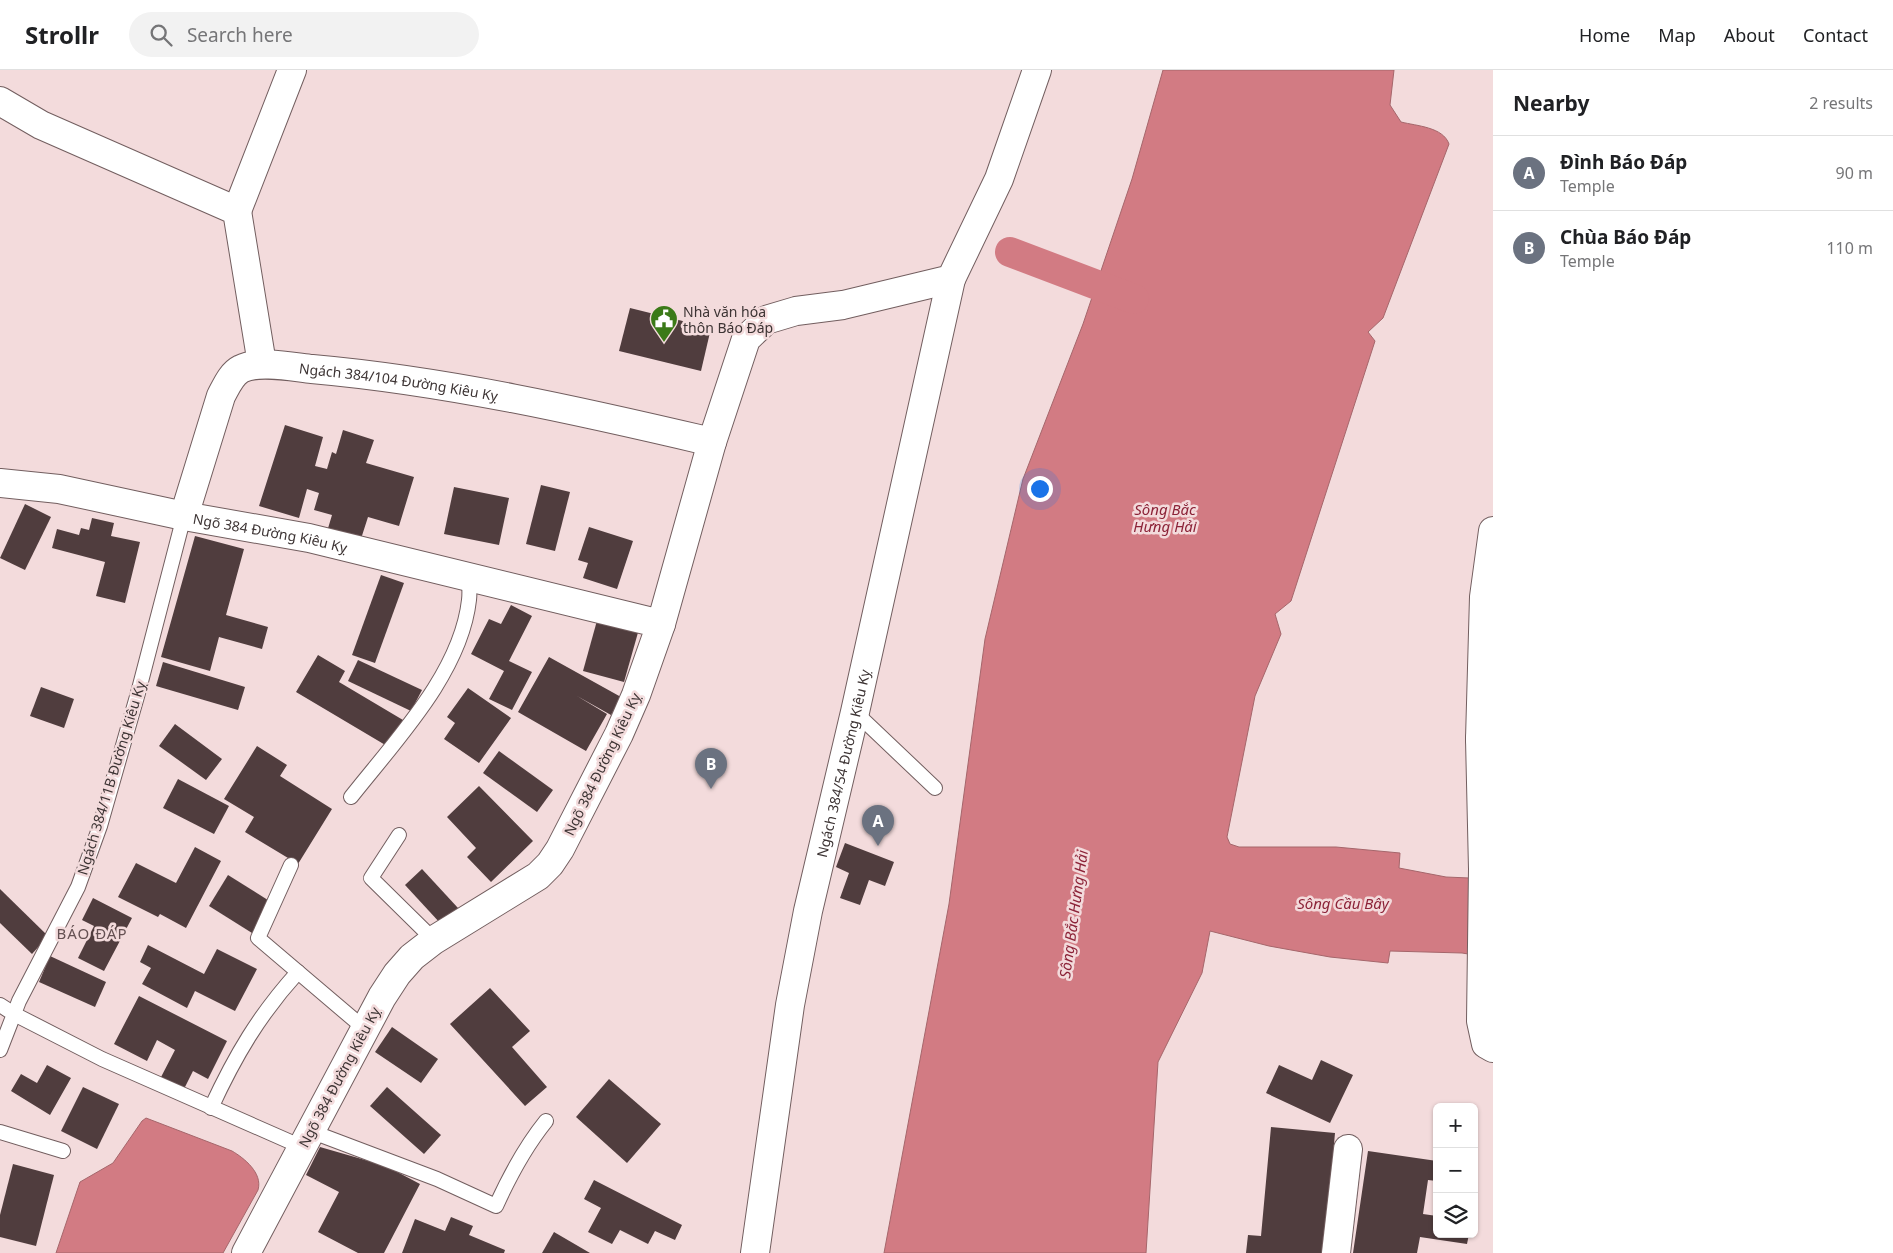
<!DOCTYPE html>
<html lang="en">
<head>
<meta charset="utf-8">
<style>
	body { margin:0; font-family:"Noto Sans",sans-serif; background:#f2f2f2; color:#202124 }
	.controls { position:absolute; right:15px; bottom:15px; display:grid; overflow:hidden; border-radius:8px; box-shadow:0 1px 4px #0004 }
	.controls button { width:45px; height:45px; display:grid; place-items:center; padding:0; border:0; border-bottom:1px solid #e0e0e0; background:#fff; color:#202124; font:25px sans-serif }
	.you { position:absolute; left:1039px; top:418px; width:18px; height:18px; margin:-12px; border:4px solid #fff; border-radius:50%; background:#1a73e8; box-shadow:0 0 0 8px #1a73e833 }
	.badge { display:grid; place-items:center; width:32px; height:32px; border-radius:50%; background:#3b7a18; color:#fff; font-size:16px; font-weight:700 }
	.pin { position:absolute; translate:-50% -41px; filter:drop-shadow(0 1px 2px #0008) }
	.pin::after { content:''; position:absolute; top:26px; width:18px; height:15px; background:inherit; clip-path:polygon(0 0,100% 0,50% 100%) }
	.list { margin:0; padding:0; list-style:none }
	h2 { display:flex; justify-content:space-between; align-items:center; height:65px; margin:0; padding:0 20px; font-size:21px }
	h2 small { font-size:16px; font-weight:400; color:#757577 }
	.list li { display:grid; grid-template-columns:32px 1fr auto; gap:15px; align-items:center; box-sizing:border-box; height:75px; padding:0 20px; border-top:1px solid #e0e0e0 }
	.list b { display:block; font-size:19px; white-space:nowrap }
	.list p { margin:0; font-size:16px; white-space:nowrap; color:#757577 }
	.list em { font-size:16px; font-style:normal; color:#757577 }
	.icon { flex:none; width:28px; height:28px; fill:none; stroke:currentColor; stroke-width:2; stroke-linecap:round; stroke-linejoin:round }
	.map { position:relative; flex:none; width:1493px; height:1183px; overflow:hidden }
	header { display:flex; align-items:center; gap:30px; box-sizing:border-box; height:70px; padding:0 25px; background:#fff; border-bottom:1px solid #e0e0e0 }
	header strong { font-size:24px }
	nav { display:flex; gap:28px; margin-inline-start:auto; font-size:18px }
	.search { width:350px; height:45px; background:#f2f2f2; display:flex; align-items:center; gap:12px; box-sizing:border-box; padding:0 18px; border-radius:28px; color:#757577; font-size:19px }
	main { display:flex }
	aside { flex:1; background:#fff }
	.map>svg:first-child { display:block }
	.water { fill:#d27b83; stroke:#a5666b }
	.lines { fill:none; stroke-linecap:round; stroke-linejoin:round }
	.canal { stroke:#d27b83; stroke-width:30 }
	.building { fill:#503d3e }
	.service-casing { stroke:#725e5f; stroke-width:16 }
	.minor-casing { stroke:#725e5f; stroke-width:30 }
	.tertiary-casing { stroke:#725e5f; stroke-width:30 }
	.service { stroke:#fff; stroke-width:14 }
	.minor { stroke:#fff; stroke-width:28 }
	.tertiary { stroke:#fff; stroke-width:28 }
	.labels { text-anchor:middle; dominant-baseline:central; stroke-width:5; stroke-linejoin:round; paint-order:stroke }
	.poi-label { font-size:14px; fill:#3d3434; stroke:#f3dbdc; text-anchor:start }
	.street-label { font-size:14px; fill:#3d3434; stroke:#f3dbdc }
	.water-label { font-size:15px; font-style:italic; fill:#8c2338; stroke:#f3dbdc }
	.neighbourhood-label { font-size:15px; letter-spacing:1px; fill:#655153; stroke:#f3dbdc }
</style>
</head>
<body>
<header>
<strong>Strollr</strong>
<div class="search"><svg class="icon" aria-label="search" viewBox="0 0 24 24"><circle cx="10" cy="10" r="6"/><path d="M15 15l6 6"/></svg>Search here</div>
<nav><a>Home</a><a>Map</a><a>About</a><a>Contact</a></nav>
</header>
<main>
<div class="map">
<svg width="1493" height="1183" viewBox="0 0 1493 1183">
	<rect width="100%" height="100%" fill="#f3dbdc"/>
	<g class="water">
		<path d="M1163,0h231l-4,35 11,17c16,4 42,5 48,22l-66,174 -15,14 7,9 -84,260 -16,13 6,20 -26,62 -28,141 3,7 9,3h97l64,6 -1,15 47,9 47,2v79l-31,-5 -72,-2 -2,12 -58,-6 -61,-11 -59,-15 -8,42 -44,89 -12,191h-262l65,-349 36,-265 38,-160 60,-155 49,-145z"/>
		<path d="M146,1048l86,33c12,7 31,22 26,39l-35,63h-167l24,-71 33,-19 29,-42z"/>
	</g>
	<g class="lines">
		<polyline class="canal" points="1010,182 1134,229"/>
	</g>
	<g class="building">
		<polygon points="630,238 711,258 701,301 619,281"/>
		<polygon points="285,355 323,367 315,396 327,399 332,382 336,384 343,360 374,370 366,393 414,407 399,456 368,447 359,475 326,465 332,445 314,440 319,423 307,419 299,448 259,436"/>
		<polygon points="541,415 570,422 555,481 526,474"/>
		<polygon points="454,417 509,428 499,475 444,464"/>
		<polygon points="25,434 51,447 25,500 0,488"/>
		<polygon points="92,448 114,453 111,466 140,472 125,533 96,526 105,492 52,478 57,459 79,465 81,458 89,460"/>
		<polygon points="589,457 633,471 617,519 583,508 588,493 578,490"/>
		<polygon points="195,466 244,479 226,545 268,557 262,579 219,567 210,601 161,587"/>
		<polygon points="381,505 404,513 375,593 352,585"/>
		<polygon points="511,535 532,546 509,591 532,602 512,640 489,629 504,601 471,584 489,549 501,554"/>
		<polygon points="598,547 639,559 624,612 583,601"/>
		<polygon points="318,585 345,601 339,612 403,650 387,676 296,622"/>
		<polygon points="549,587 621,627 611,645 577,626 607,644 586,681 518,642"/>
		<polygon points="358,590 422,620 411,641 348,611"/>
		<polygon points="163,592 245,617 238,640 156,616"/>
		<polygon points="41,617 74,629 64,658 30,646"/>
		<polygon points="468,618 511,648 479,693 444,669 455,653 447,647"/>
		<polygon points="175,654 222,689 206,710 159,676"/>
		<polygon points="257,676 287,695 280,706 332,739 298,794 245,762 254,747 224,729"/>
		<polygon points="499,681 553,720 537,742 483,703"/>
		<polygon points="178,709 229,736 214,764 163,738"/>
		<polygon points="479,716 533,771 491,812 467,787 476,778 447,747"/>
		<polygon points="845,773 894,792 885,816 869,810 860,835 840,828 849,803 836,797"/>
		<polygon points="195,777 221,791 186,858 160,844 158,847 118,827 136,793 176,813"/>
		<polygon points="422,799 458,838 441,854 405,815"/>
		<polygon points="228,805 271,832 252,863 209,836"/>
		<polygon points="0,819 48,866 32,884 0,853"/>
		<polygon points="93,828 132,848 104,901 78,888 94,856 82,850"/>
		<polygon points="148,875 204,904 217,879 257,899 235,941 195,921 187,938 142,914 151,898 140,892"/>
		<polygon points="50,886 106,912 95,937 39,912"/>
		<polygon points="490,918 530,961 512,977 547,1017 525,1036 450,954"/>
		<polygon points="139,926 227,971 208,1009 193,1001 183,1021 160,1009 175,980 157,970 147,991 114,974"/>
		<polygon points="392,957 438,989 421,1013 375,982"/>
		<polygon points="1321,990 1353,1005 1330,1053 1266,1023 1279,995 1312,1010"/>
		<polygon points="47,995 71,1008 50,1045 11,1021 21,1004 37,1013"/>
		<polygon points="609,1009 661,1054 627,1093 576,1047"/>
		<polygon points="83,1017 119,1034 97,1079 61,1061"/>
		<polygon points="387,1017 441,1065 424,1084 370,1036"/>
		<polygon points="1271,1057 1335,1063 1324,1183 1246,1183 1248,1165 1261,1166"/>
		<polygon points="320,1077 386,1096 420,1114 384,1183 358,1183 318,1162 339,1122 306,1105"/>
		<polygon points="1368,1081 1437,1091 1437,1111 1428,1110 1423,1144 1437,1146 1437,1164 1469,1164 1467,1174 1420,1167 1417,1183 1353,1183"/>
		<polygon points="13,1094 54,1105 36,1176 0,1167 0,1145"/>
		<polygon points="594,1110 682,1155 675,1170 655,1161 648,1174 620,1160 612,1174 588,1162 601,1138 584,1129"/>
		<polygon points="451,1147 473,1156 469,1165 505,1180 504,1183 402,1183 415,1149 445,1161"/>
		<polygon points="554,1162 590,1183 542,1183"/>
	</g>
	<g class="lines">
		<defs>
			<g id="service">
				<polyline points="184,446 138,623 100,756 78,817 19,931 14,944 102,989 302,1077"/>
				<polyline points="855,642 935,718"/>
				<path d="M351,727c44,-56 110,-124 118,-197 1,-7 0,-15 0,-23"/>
				<polyline points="399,765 371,808 434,870"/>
				<polyline points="291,795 258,868 365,959"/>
				<polyline points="0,935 14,944 0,980"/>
				<path d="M211,1038c24,-52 48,-93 87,-136"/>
				<path d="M310,1061l127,48 59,27c14,-31 29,-59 50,-85"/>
				<polyline points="0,1062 63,1081"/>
			</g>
			<g id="minor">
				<polyline points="0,31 41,55 237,141 262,294"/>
				<polyline points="237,141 292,0"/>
				<path id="s1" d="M0,413l59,6 125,27 125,22 352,86 -25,71 -17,39 -59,115 -10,15 -12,12 -104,64 -22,17 -15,17 -15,23 -136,256"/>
				<path id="s2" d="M184,446l37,-120c5,-9 10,-22 20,-27 17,-9 52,-2 71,0 135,12 268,42 400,73"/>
				<polyline points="661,554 712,372 746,269 766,250 796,241 843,235 951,209 999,109 1037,0"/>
				<polyline points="1480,669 1483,799 1481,951 1486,974 1493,978"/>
				<path id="s3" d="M755,1183l35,-248 18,-94 47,-199 96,-433"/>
				<polyline points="1336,1183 1348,1079"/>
			</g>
			<polyline id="tertiary" points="1480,669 1484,527 1493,461"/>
		</defs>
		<use href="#service" class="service-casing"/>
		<use href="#minor" class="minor-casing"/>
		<use href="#tertiary" class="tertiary-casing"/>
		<use href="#service" class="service"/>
		<use href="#minor" class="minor"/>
		<use href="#tertiary" class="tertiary"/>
	</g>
	<defs>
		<symbol id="civic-pin" viewBox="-11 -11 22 30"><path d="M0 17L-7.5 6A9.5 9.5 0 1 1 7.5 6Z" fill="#3b7a18" stroke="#f3dbdc"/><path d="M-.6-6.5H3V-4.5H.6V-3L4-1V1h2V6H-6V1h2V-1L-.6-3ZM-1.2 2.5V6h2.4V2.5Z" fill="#fff"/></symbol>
	</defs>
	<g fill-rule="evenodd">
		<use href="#civic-pin" x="648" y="233" width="32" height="43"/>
	</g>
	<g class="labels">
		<g class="poi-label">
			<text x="683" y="241">Nhà văn hóa<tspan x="683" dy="16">thôn Báo Đáp</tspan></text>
		</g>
		<g class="street-label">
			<text stroke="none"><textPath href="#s2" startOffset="319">Ngách 384/104 Đường Kiêu Kỵ</textPath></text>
			<text stroke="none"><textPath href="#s1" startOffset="275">Ngõ 384 Đường Kiêu Kỵ</textPath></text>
			<text transform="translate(602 694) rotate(-64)">Ngõ 384 Đường Kiêu Kỵ</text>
			<text stroke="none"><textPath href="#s3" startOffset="498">Ngách 384/54 Đường Kiêu Kỵ</textPath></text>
			<text transform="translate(111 708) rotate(-73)">Ngách 384/11B Đường Kiêu Kỵ</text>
			<text transform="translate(339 1007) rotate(-62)">Ngõ 384 Đường Kiêu Kỵ</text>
		</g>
		<g class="water-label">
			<text x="1165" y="439">Sông Bắc<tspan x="1165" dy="17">Hưng Hải</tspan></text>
			<text x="1343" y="833">Sông Cầu Bây</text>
			<text transform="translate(1073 844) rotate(-82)">Sông Bắc Hưng Hải</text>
		</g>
		<g class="neighbourhood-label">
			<text x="92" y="863">BÁO ĐÁP</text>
		</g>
	</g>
</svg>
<div class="controls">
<button>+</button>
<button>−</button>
<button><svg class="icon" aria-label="layers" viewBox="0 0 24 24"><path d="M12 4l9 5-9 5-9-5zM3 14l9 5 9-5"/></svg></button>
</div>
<div class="you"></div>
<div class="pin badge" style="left:878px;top:776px;background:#6b7280">A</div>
<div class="pin badge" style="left:711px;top:719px;background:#6b7280">B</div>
</div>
<aside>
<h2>Nearby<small>2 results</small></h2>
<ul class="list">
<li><span class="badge" style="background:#6b7280">A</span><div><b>Đình Báo Đáp</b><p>Temple</p></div><em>90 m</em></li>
<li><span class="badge" style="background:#6b7280">B</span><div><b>Chùa Báo Đáp</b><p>Temple</p></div><em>110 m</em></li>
</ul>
</aside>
</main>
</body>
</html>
